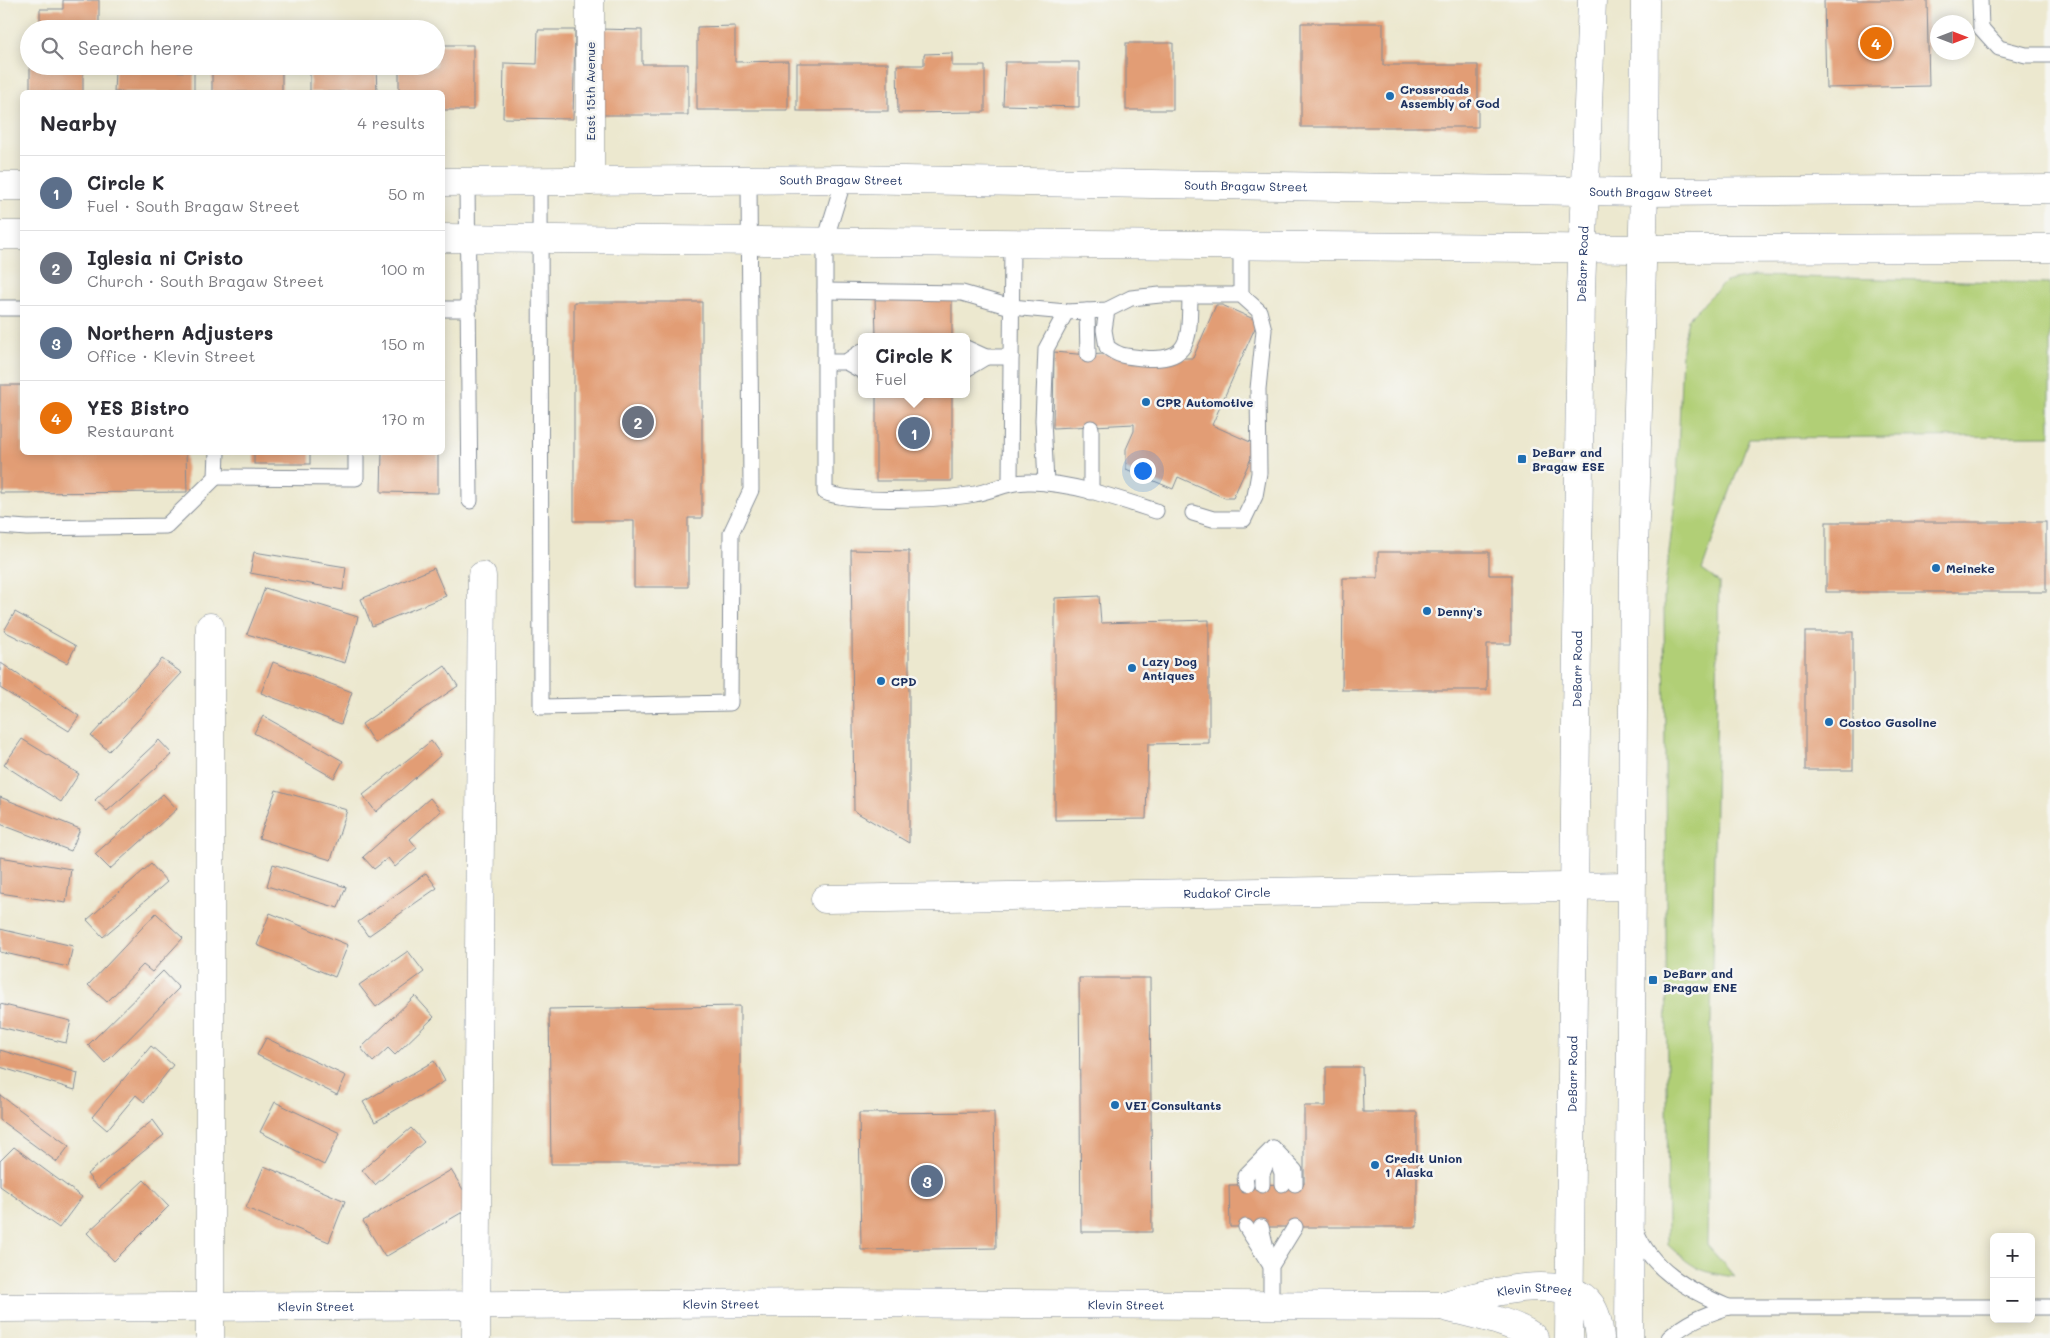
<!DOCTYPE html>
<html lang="en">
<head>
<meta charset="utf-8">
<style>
	body { margin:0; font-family:Mali,sans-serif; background:#f7f7f7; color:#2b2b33 }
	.controls { position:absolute; right:15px; bottom:15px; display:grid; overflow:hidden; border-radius:8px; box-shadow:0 2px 12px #0003 }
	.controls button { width:45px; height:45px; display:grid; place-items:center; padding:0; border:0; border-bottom:1px solid #e1e1e2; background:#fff; color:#2b2b33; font:25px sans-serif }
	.compass { position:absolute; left:1930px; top:15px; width:45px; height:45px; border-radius:50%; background:#fff; box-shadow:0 2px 12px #0003; rotate:90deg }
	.you { position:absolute; left:1142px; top:470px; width:18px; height:18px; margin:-12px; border:4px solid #fff; border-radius:50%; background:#1a73e8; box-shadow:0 0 0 8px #1a73e833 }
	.badge { display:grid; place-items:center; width:32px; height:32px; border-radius:50%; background:#db2777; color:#fff; font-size:16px; font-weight:700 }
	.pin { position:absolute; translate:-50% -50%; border:2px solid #fff; box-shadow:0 1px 5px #0006 }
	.popup { position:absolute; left:858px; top:333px; width:112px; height:65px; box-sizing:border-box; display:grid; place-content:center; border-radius:8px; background:#fff; filter:drop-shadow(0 1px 4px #0005); font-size:16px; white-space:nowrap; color:#7c7c81 }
	.popup b { font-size:19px; color:#2b2b33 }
	.popup::after { content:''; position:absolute; left:50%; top:100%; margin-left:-10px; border:10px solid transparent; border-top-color:#fff }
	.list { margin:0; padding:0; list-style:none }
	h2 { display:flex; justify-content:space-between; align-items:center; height:65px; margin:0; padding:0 20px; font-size:21px }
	h2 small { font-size:16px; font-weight:400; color:#7c7c81 }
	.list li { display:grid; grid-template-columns:32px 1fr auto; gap:15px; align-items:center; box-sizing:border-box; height:75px; padding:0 20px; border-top:1px solid #e1e1e2 }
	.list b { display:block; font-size:19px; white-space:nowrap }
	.list p { margin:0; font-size:16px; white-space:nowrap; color:#7c7c81 }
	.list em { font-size:16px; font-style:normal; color:#7c7c81 }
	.icon { flex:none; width:28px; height:28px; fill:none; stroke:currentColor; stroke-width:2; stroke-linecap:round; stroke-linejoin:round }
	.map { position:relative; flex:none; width:2050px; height:1338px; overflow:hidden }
	.search { position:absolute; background:#fff; box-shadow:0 2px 12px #0003; left:20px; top:20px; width:425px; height:55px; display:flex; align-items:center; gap:12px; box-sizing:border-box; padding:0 18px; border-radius:28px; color:#7c7c81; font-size:19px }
	.panel { position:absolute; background:#fff; box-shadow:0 2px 12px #0003; left:20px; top:90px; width:425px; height:365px; border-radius:8px }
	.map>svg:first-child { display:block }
	.green { fill:#b1cf76; stroke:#667f6a }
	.building { fill:#e29d74 }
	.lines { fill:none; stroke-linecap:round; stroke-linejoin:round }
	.service-casing { stroke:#848c96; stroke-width:17 }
	.minor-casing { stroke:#848c96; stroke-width:29 }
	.secondary-casing { stroke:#848c96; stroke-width:29 }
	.service { stroke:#fff; stroke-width:15 }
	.minor { stroke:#fff; stroke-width:28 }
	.secondary { stroke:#fff; stroke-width:28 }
	.poi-dot { fill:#1f6fb2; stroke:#f6f6f2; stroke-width:2 }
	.labels { text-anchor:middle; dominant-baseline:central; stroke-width:5; stroke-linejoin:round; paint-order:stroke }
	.poi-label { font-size:12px; font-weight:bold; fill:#1b2f5e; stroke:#f6f6f2; text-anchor:start }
	.street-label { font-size:12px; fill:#1b2f5e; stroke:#f6f6f2 }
</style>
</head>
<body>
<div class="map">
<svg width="2050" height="1338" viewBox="0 0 2050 1338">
	<rect width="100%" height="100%" fill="#f6f6f2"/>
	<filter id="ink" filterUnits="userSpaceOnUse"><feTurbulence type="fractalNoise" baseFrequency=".02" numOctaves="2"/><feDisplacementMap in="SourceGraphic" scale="10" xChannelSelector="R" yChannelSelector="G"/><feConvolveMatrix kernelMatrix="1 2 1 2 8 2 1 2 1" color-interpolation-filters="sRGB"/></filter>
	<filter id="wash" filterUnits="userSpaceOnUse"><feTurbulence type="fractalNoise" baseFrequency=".0096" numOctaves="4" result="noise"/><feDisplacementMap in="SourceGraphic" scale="20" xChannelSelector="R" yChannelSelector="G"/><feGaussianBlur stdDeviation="1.12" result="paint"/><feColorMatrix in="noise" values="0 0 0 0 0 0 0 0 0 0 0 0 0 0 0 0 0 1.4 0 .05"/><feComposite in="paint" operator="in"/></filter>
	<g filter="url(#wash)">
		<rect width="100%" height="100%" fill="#ece8cf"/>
		<path class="green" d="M1754,276l296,7v153l-301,2 -47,132 17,12 -12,663 28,32c-35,-5 -41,-8 -67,-32l-4,-649 13,-113 5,-134 6,-30 37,-37z"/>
		<g id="blocks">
			<g class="building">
				<polygon points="63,0 99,0 99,29 40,29 40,9 63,9"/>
				<polygon points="1824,0 1927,0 1929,86 1826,88"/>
				<polygon points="1301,23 1383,23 1383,65 1478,65 1478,127 1301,127"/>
				<polygon points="735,26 735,62 788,61 788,110 697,110 697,27"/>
				<polygon points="598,29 642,30 642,64 688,64 688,115 598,115"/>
				<polygon points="538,30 575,30 573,119 503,118 504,63 537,64"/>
				<rect x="1126" y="43" width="47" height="67"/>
				<polygon points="436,45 473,45 473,110 442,110 442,92 399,92 399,66 436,66"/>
				<polygon points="952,53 952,66 985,66 985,112 898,113 897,65 924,65 924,54"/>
				<polygon points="1005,62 1079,62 1079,107 1003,105"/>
				<rect x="797" y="63" width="91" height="48"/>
				<rect x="30" y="66" width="53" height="26"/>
				<rect x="212" y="66" width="70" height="26"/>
				<polygon points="310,66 376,66 377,92 310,92"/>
				<polygon points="115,70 194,72 194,92 114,92"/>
				<polygon points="875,297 952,298 952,337 876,337"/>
				<polygon points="574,302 702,302 702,518 688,518 688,587 634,587 634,521 574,521"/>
				<polygon points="1216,305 1222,305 1258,321 1212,425 1257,445 1233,498 1225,498 1178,477 1173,489 1126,469 1126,449 1134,431 1134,424 1053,428 1054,352 1088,355 1133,352 1147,358 1193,358"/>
				<polygon points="0,385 22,385 22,452 186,452 187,492 0,493"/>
				<rect x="876" y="394" width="76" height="87"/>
				<rect x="254" y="452" width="56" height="12"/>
				<polygon points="382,452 438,452 438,493 381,492"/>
				<rect x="1826" y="522" width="220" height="70"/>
				<polygon points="851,550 909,551 909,843 854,811"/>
				<polygon points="254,552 346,567 343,590 250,573"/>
				<polygon points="1378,552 1489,552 1489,575 1511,575 1511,644 1487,644 1487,690 1342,690 1343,578 1378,578"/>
				<polygon points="434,568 446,596 372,626 361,599"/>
				<polygon points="265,588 358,617 345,663 247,634"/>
				<polygon points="1099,596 1101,623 1209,620 1209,743 1148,744 1146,819 1055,820 1055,598"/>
				<polygon points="15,612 76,646 67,663 4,631"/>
				<rect x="1805" y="632" width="48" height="138"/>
				<polygon points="162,659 182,673 109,751 91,736"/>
				<polygon points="273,662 352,692 341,724 261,693"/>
				<polygon points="1,663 79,716 69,731 0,688"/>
				<polygon points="445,666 458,686 374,743 362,724"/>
				<polygon points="263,716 343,761 334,778 254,733"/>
				<polygon points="22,739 79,774 61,802 4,765"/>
				<polygon points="159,740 172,754 107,811 95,800"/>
				<polygon points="431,741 441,755 376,812 363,795"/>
				<polygon points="276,790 347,810 331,860 259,838"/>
				<polygon points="163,794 177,809 110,869 95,854"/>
				<polygon points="0,797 80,829 71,851 0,824"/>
				<polygon points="430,798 441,811 410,839 417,848 395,867 388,858 374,869 363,857"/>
				<polygon points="0,857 71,869 66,903 0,893"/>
				<polygon points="151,864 167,882 103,937 87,920"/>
				<polygon points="273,864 346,887 338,908 267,886"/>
				<polygon points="426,873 437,888 368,936 358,922"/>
				<polygon points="156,913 183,938 152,972 143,965 107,1002 88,985"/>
				<polygon points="270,913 348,945 335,977 257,945"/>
				<polygon points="0,929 73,946 68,967 0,952"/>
				<polygon points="408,951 424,972 376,1007 359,985"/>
				<polygon points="163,971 179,988 105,1063 88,1045"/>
				<polygon points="1079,978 1150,978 1152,1232 1081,1232"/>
				<polygon points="415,996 434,1017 395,1055 388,1048 373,1062 361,1048"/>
				<polygon points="0,1004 71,1021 66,1043 0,1027"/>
				<polygon points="740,1006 740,1164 551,1164 549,1009"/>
				<polygon points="266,1038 346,1076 337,1095 257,1055"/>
				<polygon points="151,1046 173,1065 144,1102 136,1095 107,1130 92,1117"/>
				<polygon points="0,1050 78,1073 75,1090 0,1067"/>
				<polygon points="434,1061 445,1081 375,1122 363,1102"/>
				<polygon points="1326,1067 1362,1067 1363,1112 1417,1112 1417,1227 1230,1227 1229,1185 1304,1184 1304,1106 1326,1106"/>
				<polygon points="0,1095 69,1146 57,1162 0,1120"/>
				<polygon points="275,1102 340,1133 324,1165 260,1132"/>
				<polygon points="994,1112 996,1248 861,1250 859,1113"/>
				<polygon points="153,1120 164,1135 98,1188 87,1174"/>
				<polygon points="411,1128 424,1142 375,1185 362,1170"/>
				<polygon points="14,1147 82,1197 59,1228 0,1186 0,1161"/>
				<polygon points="264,1166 345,1201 329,1242 246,1208"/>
				<polygon points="451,1170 473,1206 385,1257 363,1221"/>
				<polygon points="144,1180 169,1206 114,1261 87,1233"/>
			</g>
		</g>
	</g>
	<g filter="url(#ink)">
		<use href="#blocks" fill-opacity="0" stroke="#848c96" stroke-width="1"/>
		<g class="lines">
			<defs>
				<g id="service">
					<polyline points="1980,0 1981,28 1999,48 2026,55 2050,55"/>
					<path d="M844,179l-19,62v251c24,12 122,7 150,2 19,-4 36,-13 56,-12 42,1 85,16 125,29"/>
					<polyline points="540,181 541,707 730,703 731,533 751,490 749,180"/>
					<polyline points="467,182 470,501"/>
					<polyline points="1241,245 1241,295"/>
					<polyline points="825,291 962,293 1011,307 1066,312 1107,310 1131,298 1160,295 1241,295 1259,311 1264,330 1258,389 1259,473 1255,496 1244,519 1213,519 1193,513"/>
					<polyline points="0,308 22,308"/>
					<polyline points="442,309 468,309"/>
					<path d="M1107,310l-3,20 3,17c13,10 19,9 36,11 50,5 46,-23 47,-63"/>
					<polyline points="1087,311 1088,355"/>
					<polyline points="966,348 986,357 1011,357"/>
					<polyline points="825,362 846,362 862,371"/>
					<polyline points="846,362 862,351"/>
					<polyline points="966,369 986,357"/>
					<polyline points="216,477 356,478 356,452"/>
					<polyline points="1010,483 1012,243"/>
					<polyline points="1046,483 1043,420 1046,349 1066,312"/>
					<polyline points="1091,492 1091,428"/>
					<polyline points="0,526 27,528 166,526 216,477 217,452"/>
					<polyline points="1273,1148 1295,1171 1295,1184"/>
					<polyline points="1275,1154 1282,1173 1282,1184"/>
					<polyline points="1246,1185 1245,1176 1273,1148"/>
					<polyline points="1262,1185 1262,1174 1270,1154"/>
					<polyline points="1246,1227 1271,1266"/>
					<polyline points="1261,1227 1267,1252"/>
					<path d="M1635,1228c15,42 54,62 93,79"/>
					<polyline points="1271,1306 1271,1266 1295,1227"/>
					<polyline points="2031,1307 2050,1307"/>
					<path d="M1669,1338c18,-17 36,-23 59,-31h266"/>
				</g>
				<g id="minor">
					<polyline points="590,0 590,181"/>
					<path id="s1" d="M825,899l805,-13"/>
					<path id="s2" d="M1442,1306c35,-11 133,-39 152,5 4,8 5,18 6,27"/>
					<path id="s3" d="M0,1308l827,-5 615,3c24,7 75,16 92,32"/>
					<polyline points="210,1338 210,627"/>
					<polyline points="476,1338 482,576"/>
				</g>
				<g id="secondary">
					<path id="s4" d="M442,182l402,-3 800,13 406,-3"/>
					<polyline points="0,186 22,186"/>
					<polyline points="0,235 22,235"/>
					<polyline points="442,238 1642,249 2050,248"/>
					<path id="s5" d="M1569,1338l12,-1048 11,-290"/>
					<polyline points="1629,1338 1634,553 1644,192 1645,0"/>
				</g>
			</defs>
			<use href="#service" class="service-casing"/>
			<use href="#minor" class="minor-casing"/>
			<use href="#secondary" class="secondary-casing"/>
			<use href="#service" class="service"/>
			<use href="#minor" class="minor"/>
			<use href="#secondary" class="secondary"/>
		</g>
	</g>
	<g class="poi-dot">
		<circle cx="1390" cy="96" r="5"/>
		<circle cx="1146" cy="402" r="5"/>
		<rect x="1517" y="454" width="10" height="10" rx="2.5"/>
		<circle cx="1936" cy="568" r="5"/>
		<circle cx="1427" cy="611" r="5"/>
		<circle cx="1132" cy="668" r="5"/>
		<circle cx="881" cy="681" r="5"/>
		<circle cx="1829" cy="722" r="5"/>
		<rect x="1648" y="975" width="10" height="10" rx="2.5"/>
		<circle cx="1115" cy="1105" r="5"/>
		<circle cx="1375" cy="1165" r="5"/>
	</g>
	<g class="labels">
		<g class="poi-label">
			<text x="1400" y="89">Crossroads<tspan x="1400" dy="14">Assembly of God</tspan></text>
			<text x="1156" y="402">CPR Automotive</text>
			<text x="1532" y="452">DeBarr and<tspan x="1532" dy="14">Bragaw ESE</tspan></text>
			<text x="1946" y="568">Meineke</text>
			<text x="1437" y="611">Denny's</text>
			<text x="1142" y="661">Lazy Dog<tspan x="1142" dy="14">Antiques</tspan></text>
			<text x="891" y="681">CPD</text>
			<text x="1839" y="722">Costco Gasoline</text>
			<text x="1663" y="973">DeBarr and<tspan x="1663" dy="14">Bragaw ENE</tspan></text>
			<text x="1125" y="1105">VEI Consultants</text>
			<text x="1385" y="1158">Credit Union<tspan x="1385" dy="14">1 Alaska</tspan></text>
		</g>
		<g class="street-label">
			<text transform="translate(590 91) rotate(-90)">East 15th Avenue</text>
			<text stroke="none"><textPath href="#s4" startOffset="399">South Bragaw Street</textPath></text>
			<text stroke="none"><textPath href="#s4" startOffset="804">South Bragaw Street</textPath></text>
			<text stroke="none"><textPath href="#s4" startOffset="1209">South Bragaw Street</textPath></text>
			<text stroke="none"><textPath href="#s5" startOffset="1074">DeBarr Road</textPath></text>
			<text stroke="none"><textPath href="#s5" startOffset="669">DeBarr Road</textPath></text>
			<text stroke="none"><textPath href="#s1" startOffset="402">Rudakof Circle</textPath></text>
			<text stroke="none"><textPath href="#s5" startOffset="264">DeBarr Road</textPath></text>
			<text stroke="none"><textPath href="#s2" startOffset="95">Klevin Street</textPath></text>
			<text stroke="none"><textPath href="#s3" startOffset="721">Klevin Street</textPath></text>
			<text stroke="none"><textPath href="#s3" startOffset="1126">Klevin Street</textPath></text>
			<text stroke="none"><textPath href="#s3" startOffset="316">Klevin Street</textPath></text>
		</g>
	</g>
</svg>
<div class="controls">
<button>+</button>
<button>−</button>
</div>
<svg class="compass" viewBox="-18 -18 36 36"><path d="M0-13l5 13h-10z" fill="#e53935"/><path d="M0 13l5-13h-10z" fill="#7c7c81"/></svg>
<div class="you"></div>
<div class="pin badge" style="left:914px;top:433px;background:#5c6f8a">1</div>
<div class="popup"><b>Circle K</b>Fuel</div>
<div class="pin badge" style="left:638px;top:422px;background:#6b7280">2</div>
<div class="pin badge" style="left:927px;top:1181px;background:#5c6f8a">3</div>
<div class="pin badge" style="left:1876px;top:43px;background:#e8710a">4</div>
<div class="search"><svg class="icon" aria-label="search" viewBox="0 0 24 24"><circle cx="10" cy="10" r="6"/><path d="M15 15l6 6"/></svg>Search here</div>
<section class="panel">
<h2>Nearby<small>4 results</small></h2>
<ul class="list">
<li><span class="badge" style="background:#5c6f8a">1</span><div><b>Circle K</b><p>Fuel · South Bragaw Street</p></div><em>50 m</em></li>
<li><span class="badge" style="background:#6b7280">2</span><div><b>Iglesia ni Cristo</b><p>Church · South Bragaw Street</p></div><em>100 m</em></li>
<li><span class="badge" style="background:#5c6f8a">3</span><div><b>Northern Adjusters</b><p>Office · Klevin Street</p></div><em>150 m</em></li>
<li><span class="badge" style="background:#e8710a">4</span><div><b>YES Bistro</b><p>Restaurant</p></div><em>170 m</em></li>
</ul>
</section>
</div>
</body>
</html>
